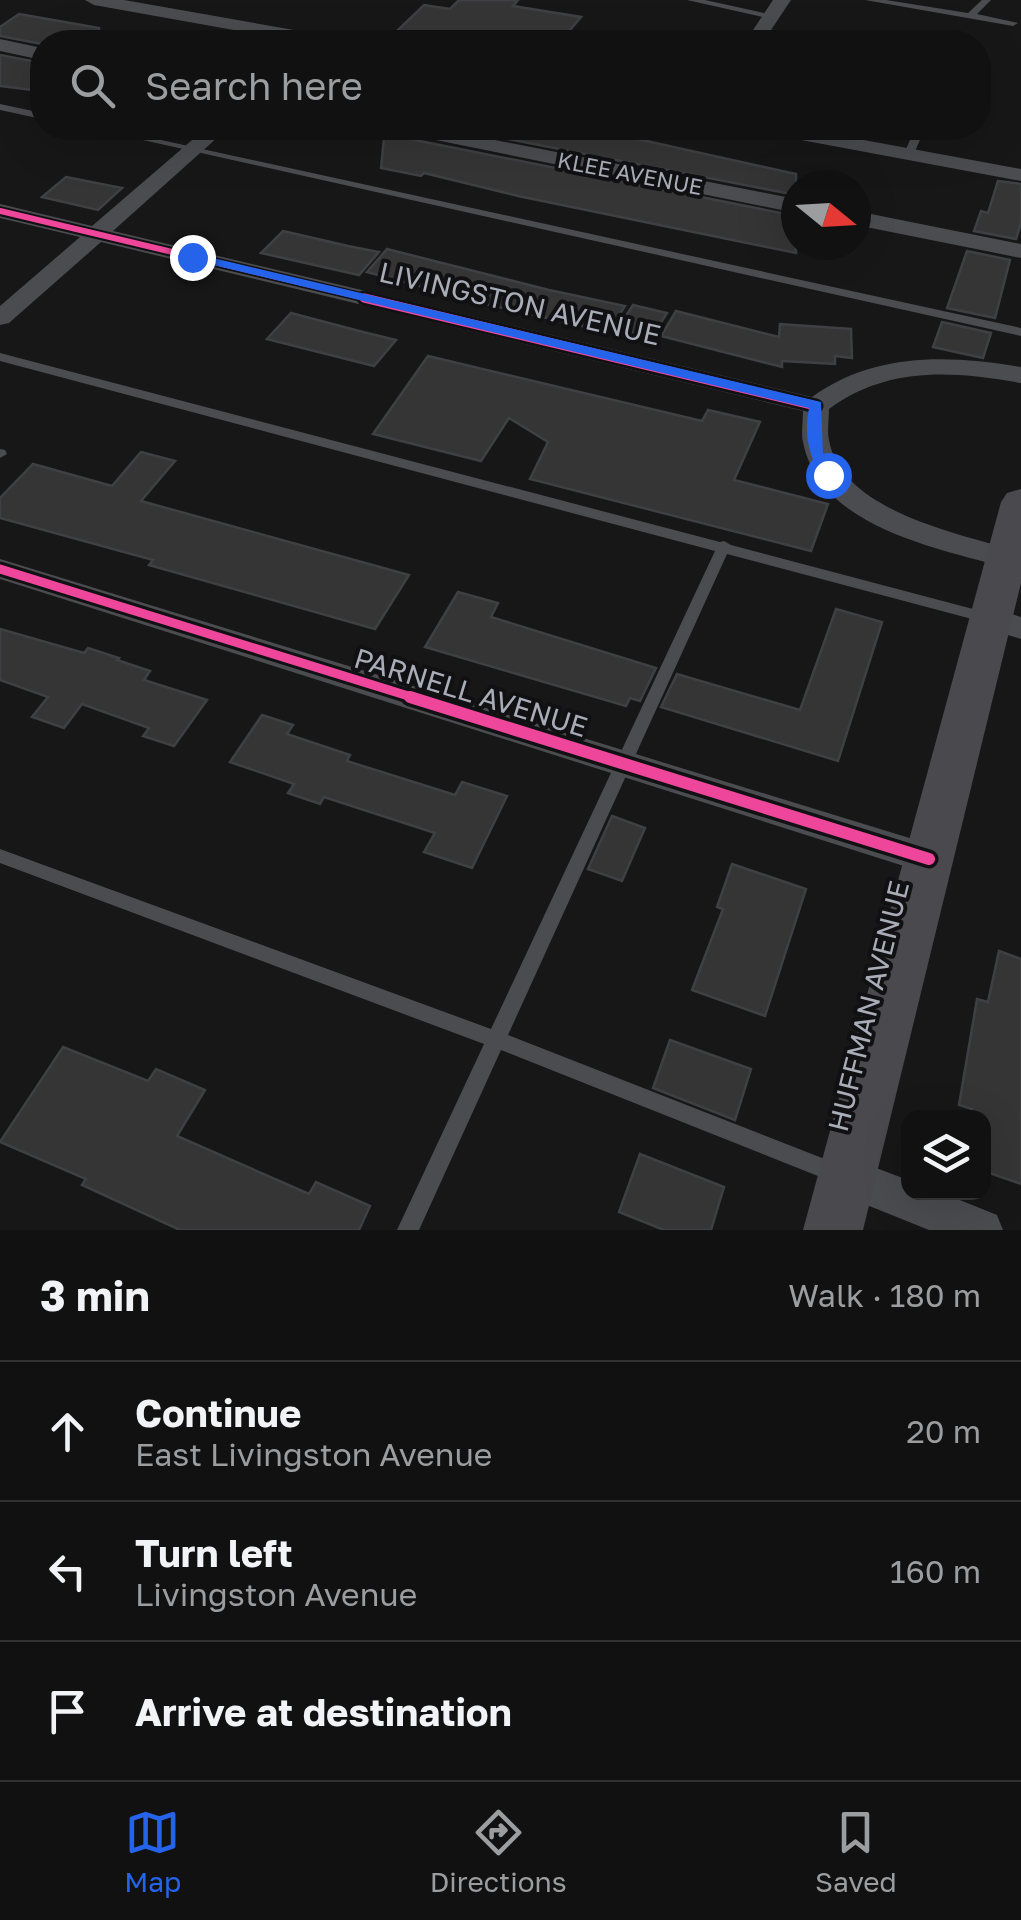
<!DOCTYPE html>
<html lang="en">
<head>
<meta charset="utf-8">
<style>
	body { margin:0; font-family:"Golos Text",sans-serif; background:#1a1a1a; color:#f1f3f6 }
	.controls { position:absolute; right:30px; bottom:30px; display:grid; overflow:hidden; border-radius:20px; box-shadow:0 10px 40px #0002 }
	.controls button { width:90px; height:90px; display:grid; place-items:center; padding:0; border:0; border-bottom:2px solid #303131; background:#111; color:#f1f3f6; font:50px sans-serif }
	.compass { position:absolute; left:781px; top:170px; width:90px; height:90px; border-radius:50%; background:#111; box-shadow:0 10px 40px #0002; rotate:108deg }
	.stop { position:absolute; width:30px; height:30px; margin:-22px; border:8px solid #2563eb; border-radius:50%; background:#fff }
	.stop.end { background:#2563eb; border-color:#fff; box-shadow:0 2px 10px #0008 }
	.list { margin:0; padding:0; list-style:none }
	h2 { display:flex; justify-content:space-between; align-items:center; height:130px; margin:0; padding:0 40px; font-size:42px }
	h2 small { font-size:32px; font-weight:400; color:#9c9d9f }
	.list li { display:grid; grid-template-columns:65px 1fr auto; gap:30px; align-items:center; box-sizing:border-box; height:140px; padding:0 40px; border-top:2px solid #303131 }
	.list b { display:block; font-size:38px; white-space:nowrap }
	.list p { margin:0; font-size:32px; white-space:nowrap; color:#9c9d9f }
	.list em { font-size:32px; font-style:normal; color:#9c9d9f }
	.icon { flex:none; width:55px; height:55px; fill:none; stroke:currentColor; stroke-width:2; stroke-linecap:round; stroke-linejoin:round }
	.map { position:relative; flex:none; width:1021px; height:1230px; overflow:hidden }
	.search { position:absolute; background:#111; box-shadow:0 10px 40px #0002; left:30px; right:30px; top:30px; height:110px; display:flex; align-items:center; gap:25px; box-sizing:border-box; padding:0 35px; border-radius:40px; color:#9c9d9f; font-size:38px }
	.sheet { height:550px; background:#111 }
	nav { display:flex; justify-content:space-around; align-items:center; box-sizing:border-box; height:140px; border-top:2px solid #303131; background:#111; font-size:28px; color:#9c9d9f }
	nav a { display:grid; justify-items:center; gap:5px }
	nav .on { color:#2563eb }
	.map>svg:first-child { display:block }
	.building { fill:#353536; stroke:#3f4043; stroke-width:2.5 }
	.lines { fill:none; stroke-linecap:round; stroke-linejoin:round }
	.lane { fill:#4b4c50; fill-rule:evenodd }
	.street { fill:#4b4c50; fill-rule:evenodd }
	.secondary { fill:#4a4a4e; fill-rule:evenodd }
	.cycleway-far2-casing { stroke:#111113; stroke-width:10 }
	.cycleway-far1-casing { stroke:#111113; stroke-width:15 }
	.cycleway-casing { stroke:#111113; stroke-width:19 }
	.cycleway-far2 { stroke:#ed469a; stroke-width:6 }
	.cycleway-far1 { stroke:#ed469a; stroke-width:9 }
	.cycleway { stroke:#ed469a; stroke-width:12 }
	.route { fill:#2563eb }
	.labels { text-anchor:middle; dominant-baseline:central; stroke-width:8; stroke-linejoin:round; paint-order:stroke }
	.far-street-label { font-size:22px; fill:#a8adb8; stroke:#111113 }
	.street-label { font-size:28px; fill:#a8adb8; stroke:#111113 }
</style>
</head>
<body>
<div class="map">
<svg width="1021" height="1230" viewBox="0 0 1021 1230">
	<rect width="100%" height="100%" fill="#171717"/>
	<g class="building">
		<polygon points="459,0 518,0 513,6 581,17 560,42 414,42 421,36 396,32 424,5 450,9"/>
		<polygon points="19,14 99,28 98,42 42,44 0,36 0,27"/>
		<polygon points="0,55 42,63 42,91 0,86"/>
		<polygon points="385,128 393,128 405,138 796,216 796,253 518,196 424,173 421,176 381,168"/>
		<polygon points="451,128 573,128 633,138 796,174 796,195"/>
		<polygon points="66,177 122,188 98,210 42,197"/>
		<polygon points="998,181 1021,184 1021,223 1016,239 974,231 981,211 988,213"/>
		<polygon points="283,231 348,246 379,252 359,275 261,253"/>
		<polygon points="387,249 549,290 625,306 608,332 490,305 367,272"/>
		<polygon points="967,251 1010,260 995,318 947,308"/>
		<polygon points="633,305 667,313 651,338 617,330"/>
		<polygon points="676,311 779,337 780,324 851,329 852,358 835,356 835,364 782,361 782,367 661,336"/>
		<polygon points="291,313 363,332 396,340 374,366 267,339"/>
		<polygon points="942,322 991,333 983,358 933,347"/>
		<polygon points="428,356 702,421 708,410 760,422 734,480 828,504 811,551 530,479 548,442 509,418 481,461 373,434"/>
		<polygon points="141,452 175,461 141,501 409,575 375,629 149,565 153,560 0,518 0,498 33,464 112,486"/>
		<polygon points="458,592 498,603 491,617 656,668 640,701 630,698 626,706 425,647"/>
		<polygon points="836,609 882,622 838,761 661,707 677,674 800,710"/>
		<polygon points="0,629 84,653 88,648 119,658 117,660 150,671 144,680 207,700 174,746 143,736 149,728 82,704 64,728 32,717 48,697 0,680"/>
		<polygon points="262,715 293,725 287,734 350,755 347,761 455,795 462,782 507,796 472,868 424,852 435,833 324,797 320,804 288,793 294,784 230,762"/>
		<polygon points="612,816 645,828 622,881 588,869"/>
		<polygon points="732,864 806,889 765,1016 692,990 723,909 717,907"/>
		<polygon points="999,951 1021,959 1021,1184 984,1171 984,1118 970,1118 972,1109 959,1105 977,999 988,1002"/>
		<polygon points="670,1040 751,1069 735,1120 653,1088"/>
		<polygon points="63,1047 148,1081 156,1069 205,1090 177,1136 309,1194 316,1182 370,1206 359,1230 180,1230 82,1185 86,1179 0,1142"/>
		<polygon points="640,1154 724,1187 711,1230 664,1230 619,1212"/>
	</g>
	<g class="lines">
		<g class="lane">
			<polygon points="687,0 705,0 777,16 772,19"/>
			<polygon points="865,0 886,0 968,13 982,0 991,0 977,14 1018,23 1013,26"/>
			<polygon points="762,28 828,39 833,42 814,42 759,33 757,31"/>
			<polygon points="0,104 42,113 42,119 0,110"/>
			<polygon points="89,128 106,128 1021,328 1021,336"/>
			<polygon points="915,128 925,128 913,156 905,156 904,154"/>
			<polygon points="0,353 720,542 724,541 731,545 992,614 995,618 987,623 727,554 508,1035 845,1167 848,1174 845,1181 838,1184 501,1050 419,1230 397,1230 484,1044 0,863 0,849 491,1029 715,551 0,361"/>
			<polygon points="0,449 5,450 7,454 0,458"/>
		</g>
		<g class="street">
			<polygon points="85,0 124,0 328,36 337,42 300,42 94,5"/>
			<polygon points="773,0 791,0 763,42 745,42"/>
			<polygon points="0,39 42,48 42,60 0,51"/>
			<path d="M206,128h22l-115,103 699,166c63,-45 136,-42 209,-30v16c-69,-12 -133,-17 -192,26 0,10 -2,22 0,31 12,71 131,94 188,111l4,8 -4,6 -10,3c-69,-20 -187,-40 -204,-126 -2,-9 0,-21 0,-31l-702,-169 -92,81 -9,2v-19l80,-69 -80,-19v-14l92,22z"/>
			<polygon points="396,128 434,128 796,199 796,213 406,134"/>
			<polygon points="759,128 799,128 1021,169 1021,181 769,134"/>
			<polygon points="856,211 1021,244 1021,258 856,225"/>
			<polygon points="0,559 929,844 941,849 946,859 941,869 929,874 0,579"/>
			<polygon points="992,608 1021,617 1021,639 981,627 977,619 981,611"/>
			<polygon points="847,1157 908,1180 908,1192 940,1192 997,1215 1003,1230 929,1230 832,1191 826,1177 832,1163"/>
		</g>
		<polygon class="secondary" points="1021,489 1021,583 863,1230 803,1230 1001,502 1007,493"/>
		<defs>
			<polyline id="cycleway-far2" points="0,211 374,300"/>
			<g id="cycleway-far1">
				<polyline points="364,298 816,406"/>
				<polyline points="0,569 418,699"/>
			</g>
			<polyline id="cycleway" points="410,697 929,859"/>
		</defs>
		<use href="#cycleway-far2" class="cycleway-far2-casing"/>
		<use href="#cycleway-far1" class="cycleway-far1-casing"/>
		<use href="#cycleway" class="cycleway-casing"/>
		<use href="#cycleway-far2" class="cycleway-far2"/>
		<use href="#cycleway-far1" class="cycleway-far1"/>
		<use href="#cycleway" class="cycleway"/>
	</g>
	<path class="route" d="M192,253l629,149 2,52 12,21 -12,4c-15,-25 -19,-43 -14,-71l-621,-149z"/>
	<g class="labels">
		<g class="far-street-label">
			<text transform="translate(630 173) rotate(11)">KLEE AVENUE</text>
		</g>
		<g class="street-label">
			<text transform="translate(520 303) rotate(13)">LIVINGSTON AVENUE</text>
			<text transform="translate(471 692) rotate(17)">PARNELL AVENUE</text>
			<text transform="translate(868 1006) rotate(-76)">HUFFMAN AVENUE</text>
		</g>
	</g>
</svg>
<div class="controls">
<button><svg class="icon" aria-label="layers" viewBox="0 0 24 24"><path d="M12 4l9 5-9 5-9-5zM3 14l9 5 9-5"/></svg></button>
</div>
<svg class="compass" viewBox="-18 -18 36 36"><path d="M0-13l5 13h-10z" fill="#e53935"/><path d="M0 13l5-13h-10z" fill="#9c9d9f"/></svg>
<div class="stop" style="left:828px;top:475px"></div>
<div class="stop end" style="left:192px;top:257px"></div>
<div class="search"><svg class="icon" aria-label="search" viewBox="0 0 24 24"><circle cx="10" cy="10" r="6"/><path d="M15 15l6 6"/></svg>Search here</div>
</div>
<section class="sheet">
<h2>3 min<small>Walk · 180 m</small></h2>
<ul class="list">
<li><svg class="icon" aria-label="ahead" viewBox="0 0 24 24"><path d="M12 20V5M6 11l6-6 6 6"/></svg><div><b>Continue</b><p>East Livingston Avenue</p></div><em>20 m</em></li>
<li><svg class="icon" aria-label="left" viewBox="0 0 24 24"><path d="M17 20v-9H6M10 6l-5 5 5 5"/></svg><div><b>Turn left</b><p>Livingston Avenue</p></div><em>160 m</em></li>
<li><svg class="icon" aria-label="arrive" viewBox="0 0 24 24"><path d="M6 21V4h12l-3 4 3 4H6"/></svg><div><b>Arrive at destination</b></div></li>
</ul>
</section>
<nav>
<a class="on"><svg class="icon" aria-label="map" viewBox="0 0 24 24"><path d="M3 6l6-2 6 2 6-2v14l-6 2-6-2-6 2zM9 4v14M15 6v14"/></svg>Map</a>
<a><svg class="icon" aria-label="directions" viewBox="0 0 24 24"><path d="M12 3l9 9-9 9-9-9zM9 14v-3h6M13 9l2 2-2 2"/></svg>Directions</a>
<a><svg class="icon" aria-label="saved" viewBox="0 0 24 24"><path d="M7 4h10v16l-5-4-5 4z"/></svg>Saved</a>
</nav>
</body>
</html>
